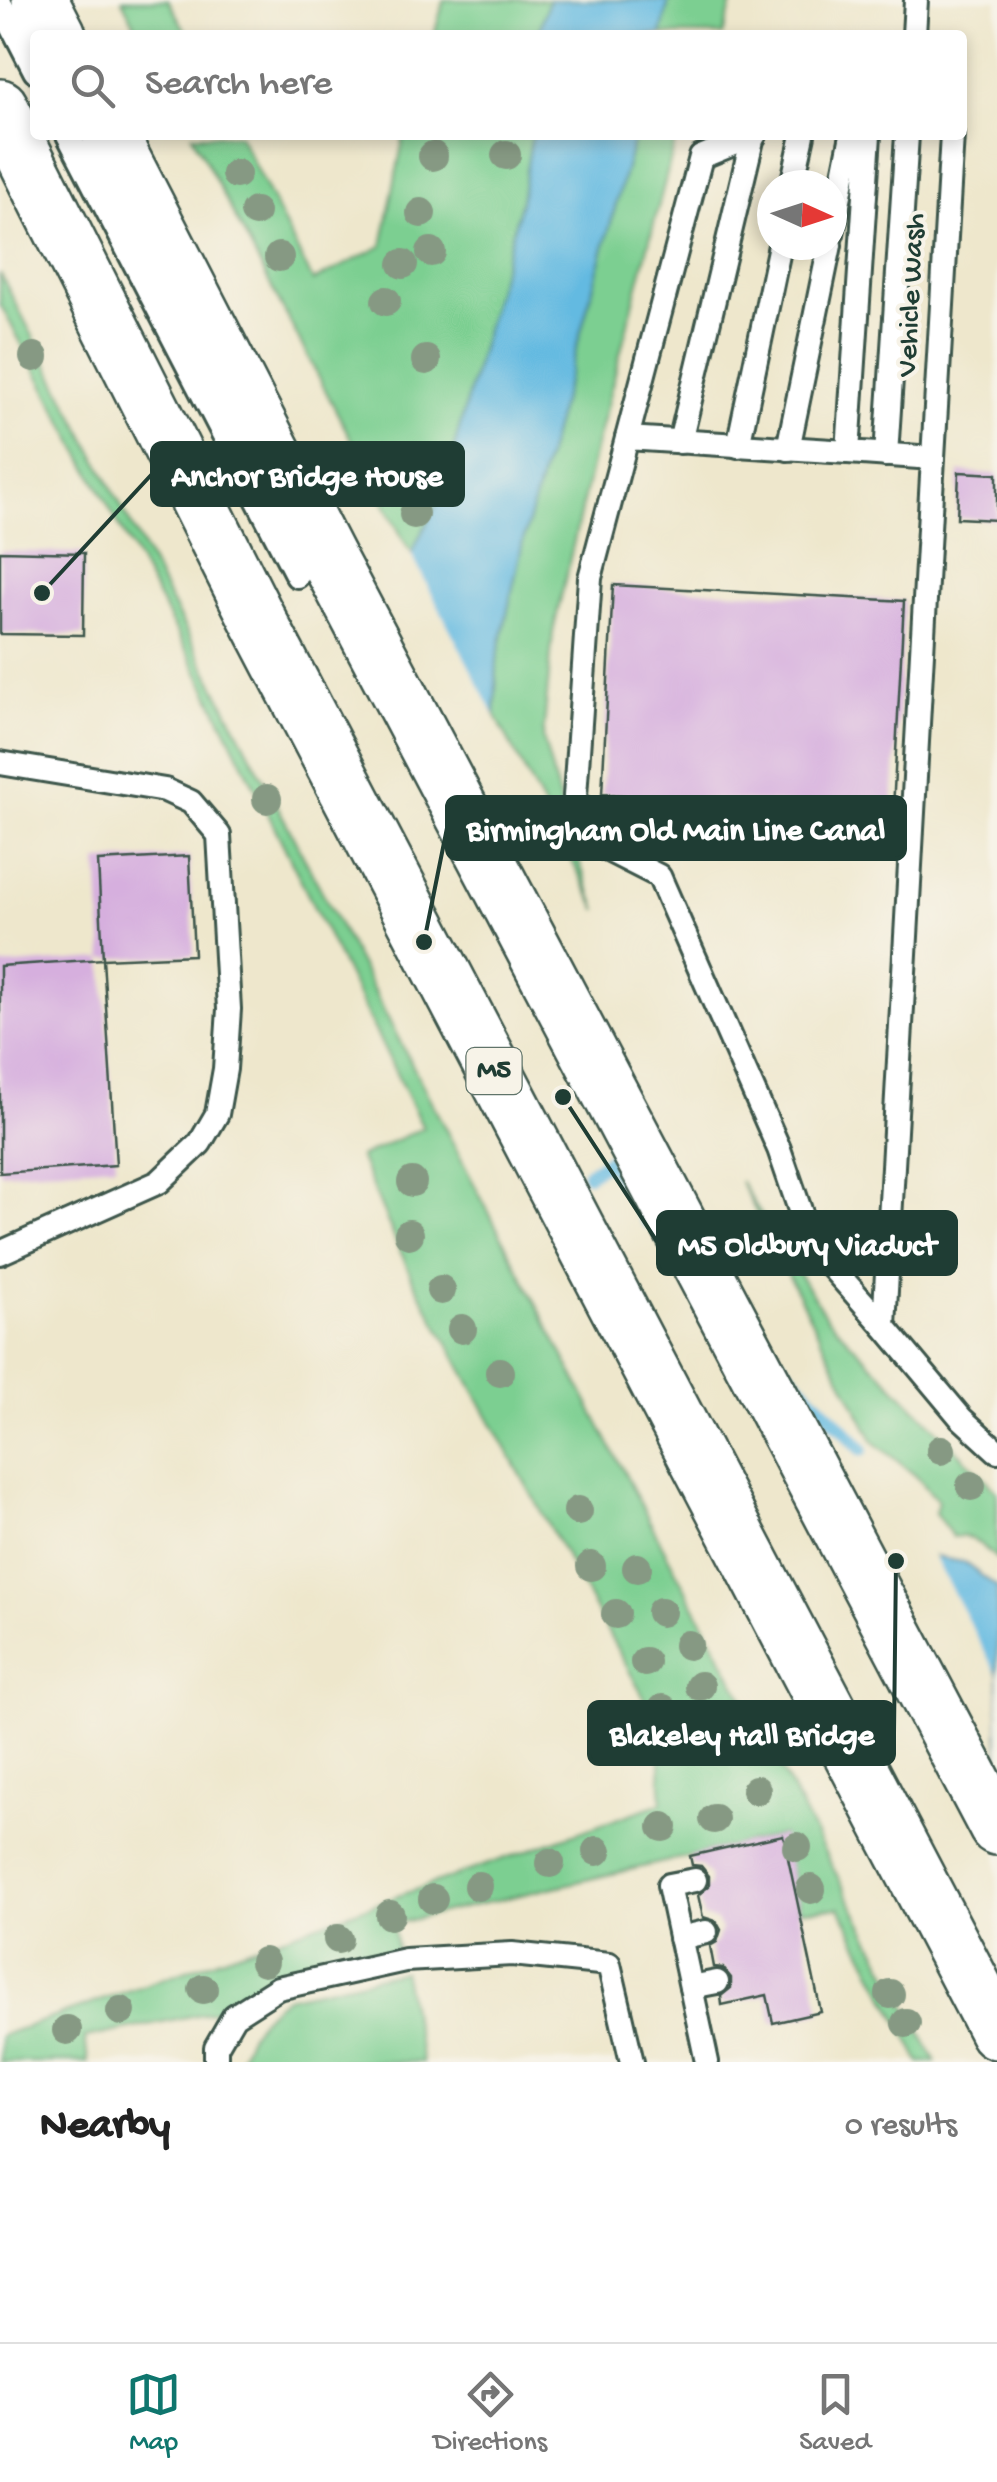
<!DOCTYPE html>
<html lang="en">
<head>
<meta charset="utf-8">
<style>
	body { margin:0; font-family:"Gochi Hand",sans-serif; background:#f6f6f6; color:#222 }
	.compass { position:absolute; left:757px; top:170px; width:90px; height:90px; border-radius:50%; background:#fff; box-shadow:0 5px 15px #0003; rotate:93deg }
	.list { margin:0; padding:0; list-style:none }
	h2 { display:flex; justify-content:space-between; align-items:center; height:130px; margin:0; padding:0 40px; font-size:42px }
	h2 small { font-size:32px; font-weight:400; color:#767676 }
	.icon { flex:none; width:55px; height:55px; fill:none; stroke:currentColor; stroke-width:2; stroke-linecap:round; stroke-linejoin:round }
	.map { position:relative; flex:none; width:997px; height:2062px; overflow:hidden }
	.search { position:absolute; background:#fff; box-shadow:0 5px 15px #0003; left:30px; right:30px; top:30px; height:110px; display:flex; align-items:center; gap:25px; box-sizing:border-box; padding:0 35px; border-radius:10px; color:#767676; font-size:38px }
	.sheet { height:280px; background:#fff }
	nav { display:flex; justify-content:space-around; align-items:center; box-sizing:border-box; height:140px; border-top:2px solid #e0e0e0; background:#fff; font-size:28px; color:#767676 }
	nav a { display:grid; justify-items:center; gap:5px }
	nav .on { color:#0f766e }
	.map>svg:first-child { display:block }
	.green { fill:#7bcf91; stroke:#4d8662; stroke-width:2.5 }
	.water { fill:#64bae1; stroke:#427c8a; stroke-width:2.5 }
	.pier { fill:#eee7cc }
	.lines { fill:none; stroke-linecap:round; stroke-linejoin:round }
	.stream { stroke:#64bae1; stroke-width:14 }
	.building { fill:#d6afde }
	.service-casing { stroke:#3e564b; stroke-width:28 }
	.motorway-casing { stroke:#3e564b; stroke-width:60 }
	.service { stroke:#fff; stroke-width:22 }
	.motorway { stroke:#fff; stroke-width:55 }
	.tree { fill:#869983 }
	.labels { text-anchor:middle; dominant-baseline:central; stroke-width:8; stroke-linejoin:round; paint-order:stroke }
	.shield { fill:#f7f3e8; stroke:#60746a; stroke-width:2.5 }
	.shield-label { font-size:28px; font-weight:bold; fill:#1f3d34 }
	.street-label { font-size:30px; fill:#1f3d34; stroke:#f7f3e8 }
	.leader { fill:none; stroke:#1f3d34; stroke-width:4 }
	.callout-dot { fill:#1f3d34; stroke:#f7f3e8; stroke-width:4 }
	.callout { fill:#1f3d34; stroke:#1f3d34; stroke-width:4 }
	.callout-label { font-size:32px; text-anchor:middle; font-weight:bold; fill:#fff }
</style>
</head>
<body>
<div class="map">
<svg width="997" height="2062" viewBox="0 0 997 2062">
	<rect width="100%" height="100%" fill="#f7f3e8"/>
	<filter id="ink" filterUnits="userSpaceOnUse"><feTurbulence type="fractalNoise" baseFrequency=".01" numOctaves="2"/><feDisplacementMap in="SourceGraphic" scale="20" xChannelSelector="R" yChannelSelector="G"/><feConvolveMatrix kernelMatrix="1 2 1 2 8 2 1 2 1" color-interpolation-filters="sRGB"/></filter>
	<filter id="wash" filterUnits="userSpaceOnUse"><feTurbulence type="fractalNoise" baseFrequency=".0048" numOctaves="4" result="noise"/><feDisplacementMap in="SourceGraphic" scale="40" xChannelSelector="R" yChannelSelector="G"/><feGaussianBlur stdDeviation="2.25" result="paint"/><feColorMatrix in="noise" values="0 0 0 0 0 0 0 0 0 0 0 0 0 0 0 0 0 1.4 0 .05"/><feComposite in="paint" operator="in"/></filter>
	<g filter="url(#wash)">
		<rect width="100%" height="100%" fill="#eee7cc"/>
		<g class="green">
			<polygon points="122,0 168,0 188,35 140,35"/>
			<polygon points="444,0 549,0 538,35 434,35"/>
			<polygon points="669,0 733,0 723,35 661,35"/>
			<polygon points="192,135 239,135 313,281 382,246 404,135 532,135 521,201 441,496 411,554"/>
			<polygon points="635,135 677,135 594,454 553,632 543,738 570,839 598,910 495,715 497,659 523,541"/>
			<polygon points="0,273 662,1545 936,2062 920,2062 840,1908 800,1910 782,1835 393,1924 397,1950 279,1976 220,2010 85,2038 88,2062 0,2062 0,2036 662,1803 658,1723 413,1280 359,1157 423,1128 200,676 0,304"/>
			<path d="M740,1181l87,137 170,173v68c-14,-12 -25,-26 -44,-22l-18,-24 3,-12 -22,-25 -42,-34z"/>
			<path d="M403,1971l19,91h-183c6,-27 25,-49 47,-65z"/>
		</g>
		<g class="water">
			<polygon points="549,0 669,0 661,35 538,35"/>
			<polygon points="532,135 635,135 523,541 497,659 494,733 510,853 600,1158 653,1244 934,1557 963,1562 997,1587 997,1824 876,1585 748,1441 371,762 411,554 441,496 521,201"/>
		</g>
		<polygon class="pier" points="408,548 499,724 514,852 561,1028 605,1156 658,1241 733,1325 806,1395 896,1495 935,1550 932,1553 997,1675 997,1829 818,1518 745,1445 694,1401 478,1094 400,960 366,856 366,762 373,641"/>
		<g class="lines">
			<g class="stream">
				<polyline points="588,1174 609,1160 648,1222"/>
				<polyline points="775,1359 862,1449"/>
			</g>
		</g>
		<g id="blocks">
			<g class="building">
				<polygon points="959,472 997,474 997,520 957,518"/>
				<polygon points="0,551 84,553 83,635 0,634"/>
				<polygon points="613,585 904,601 893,809 602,794"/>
				<polygon points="189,856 194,955 103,959 98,861"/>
				<polygon points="103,959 116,1165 0,1173 0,966"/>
				<polygon points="783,1835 821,2012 773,2023 767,1995 722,2005 721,1996 731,1988 731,1978 723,1968 714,1967 710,1946 717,1942 721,1930 716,1921 703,1917 698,1895 709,1886 709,1876 701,1866 692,1865 690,1856"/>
			</g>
		</g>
	</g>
	<g filter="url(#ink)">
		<use href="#blocks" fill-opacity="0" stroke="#3e564b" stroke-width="2.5"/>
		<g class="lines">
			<defs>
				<g id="service">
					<polyline points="0,3 35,71"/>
					<polyline points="914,35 916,0"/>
					<polyline points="68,135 297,576"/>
					<polyline points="869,135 848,452 933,458 884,1326 961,1418 997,1451"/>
					<polyline points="792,185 803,135"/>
					<polyline points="832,234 852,135"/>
					<polyline points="627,438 701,157 755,135"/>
					<polyline points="680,442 753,136"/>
					<polyline points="738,446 780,245"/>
					<polyline points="788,449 830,245"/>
					<polyline points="848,452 627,438 590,578 575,796 592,842 659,876 779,1149 812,1245 884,1326"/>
					<polyline points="886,455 907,135"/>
					<polyline points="933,458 952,135"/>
					<polyline points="0,763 165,790 191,802 219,835 229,1009 225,1069 217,1114 200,1143 159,1182 0,1253"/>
					<polyline points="695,1880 669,1885 707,2062"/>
					<polyline points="680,1938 706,1932"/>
					<polyline points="691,1987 717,1982"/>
					<polyline points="216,2062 216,2047 234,2016 278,1988 405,1960 512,1954 609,1964 632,2062"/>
				</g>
				<g id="motorway">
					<polyline points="40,0 58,35"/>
					<polyline points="0,107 256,616 997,2031"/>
					<polyline points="110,135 326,555 997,1827"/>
				</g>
			</defs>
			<use href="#service" class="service-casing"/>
			<use href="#motorway" class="motorway-casing"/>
			<use href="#service" class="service"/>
			<use href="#motorway" class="motorway"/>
		</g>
		<g class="tree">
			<circle cx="506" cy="155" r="15"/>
			<circle cx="433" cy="156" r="15"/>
			<circle cx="236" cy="174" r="15"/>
			<circle cx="255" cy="212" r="15"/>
			<circle cx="421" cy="213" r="15"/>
			<circle cx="431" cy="252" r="15"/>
			<circle cx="279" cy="257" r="15"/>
			<circle cx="403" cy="264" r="15"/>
			<circle cx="386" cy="301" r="15"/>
			<circle cx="34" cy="357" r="15"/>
			<circle cx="426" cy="360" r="15"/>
			<circle cx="417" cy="457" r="15"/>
			<circle cx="414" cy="514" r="15"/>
			<circle cx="267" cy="799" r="15"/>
			<circle cx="412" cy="1182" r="15"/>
			<circle cx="409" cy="1234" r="15"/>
			<circle cx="441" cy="1290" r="15"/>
			<circle cx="462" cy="1329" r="15"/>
			<circle cx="500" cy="1372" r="15"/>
			<circle cx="941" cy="1450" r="15"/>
			<circle cx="971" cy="1486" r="15"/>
			<circle cx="578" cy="1511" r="15"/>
			<circle cx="591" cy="1566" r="15"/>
			<circle cx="637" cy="1568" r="15"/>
			<circle cx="661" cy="1612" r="15"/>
			<circle cx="616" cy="1614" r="15"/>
			<circle cx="688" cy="1645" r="15"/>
			<circle cx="645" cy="1662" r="15"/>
			<circle cx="700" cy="1686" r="15"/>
			<circle cx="663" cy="1709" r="15"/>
			<circle cx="756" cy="1790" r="15"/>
			<circle cx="714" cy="1819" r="15"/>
			<circle cx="663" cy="1827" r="15"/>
			<circle cx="797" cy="1847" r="15"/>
			<circle cx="597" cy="1851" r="15"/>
			<circle cx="550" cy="1863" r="15"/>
			<circle cx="478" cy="1886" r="15"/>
			<circle cx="811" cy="1889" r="15"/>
			<circle cx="433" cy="1899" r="15"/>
			<circle cx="390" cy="1915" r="15"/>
			<circle cx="338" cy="1939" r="15"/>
			<circle cx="264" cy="1962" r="15"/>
			<circle cx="203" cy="1989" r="15"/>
			<circle cx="890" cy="1994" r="15"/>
			<circle cx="121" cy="2011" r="15"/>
			<circle cx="906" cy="2023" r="15"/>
			<circle cx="67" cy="2030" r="15"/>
		</g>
	</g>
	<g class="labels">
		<rect class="shield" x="466.5" y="1048" width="55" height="46" rx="8"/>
		<g class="shield-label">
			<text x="494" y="1071">M5</text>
		</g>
		<g class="street-label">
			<text transform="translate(913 295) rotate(-87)">Vehicle Wash</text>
		</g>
	</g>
	<path class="leader" d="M42 593L152 474M424 942L447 828M563 1097L658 1243M896 1561L894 1733"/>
	<g class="callout-dot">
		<circle cx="42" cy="593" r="10"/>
		<circle cx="424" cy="942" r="10"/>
		<circle cx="563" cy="1097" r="10"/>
		<circle cx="896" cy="1561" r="10"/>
	</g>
	<g class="callout">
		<rect x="152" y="443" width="311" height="62" rx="10"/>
		<rect x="447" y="797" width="458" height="62" rx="10"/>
		<rect x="658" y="1212" width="298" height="62" rx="10"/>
		<rect x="589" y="1702" width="305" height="62" rx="10"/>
	</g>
	<g class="callout-label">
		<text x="307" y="485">Anchor Bridge House</text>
		<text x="676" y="839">Birmingham Old Main Line Canal</text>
		<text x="807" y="1254">M5 Oldbury Viaduct</text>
		<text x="742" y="1744">Blakeley Hall Bridge</text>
	</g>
</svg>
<svg class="compass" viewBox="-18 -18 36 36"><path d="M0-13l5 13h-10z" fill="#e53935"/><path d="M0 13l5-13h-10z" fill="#767676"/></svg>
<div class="search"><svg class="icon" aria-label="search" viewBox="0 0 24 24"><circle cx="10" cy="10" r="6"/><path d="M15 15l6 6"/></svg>Search here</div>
</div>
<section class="sheet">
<h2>Nearby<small>0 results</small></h2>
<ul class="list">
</ul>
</section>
<nav>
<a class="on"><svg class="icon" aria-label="map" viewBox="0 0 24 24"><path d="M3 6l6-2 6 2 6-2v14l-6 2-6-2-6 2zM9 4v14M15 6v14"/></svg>Map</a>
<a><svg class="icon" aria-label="directions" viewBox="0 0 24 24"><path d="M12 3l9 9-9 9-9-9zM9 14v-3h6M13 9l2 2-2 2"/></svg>Directions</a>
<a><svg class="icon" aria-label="saved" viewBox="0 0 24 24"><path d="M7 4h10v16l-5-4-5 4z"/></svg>Saved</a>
</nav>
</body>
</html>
